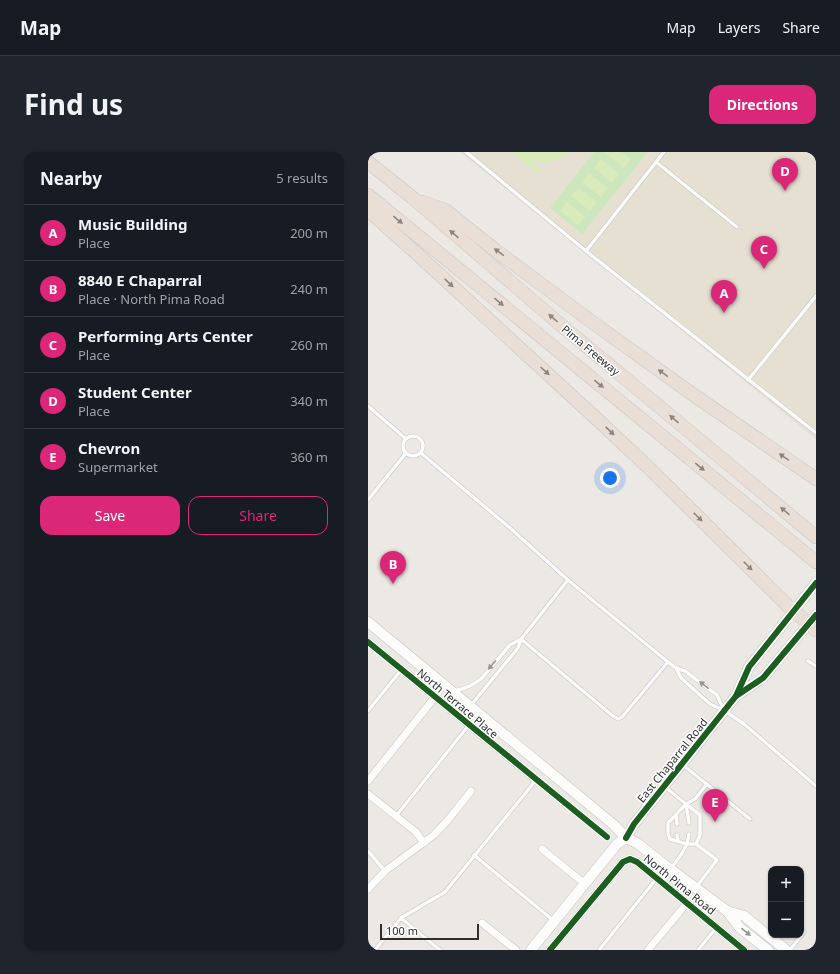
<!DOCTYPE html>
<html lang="en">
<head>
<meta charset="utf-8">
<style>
	body { margin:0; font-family:"Noto Sans",sans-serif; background:#20242c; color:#f1f3f6 }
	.controls { position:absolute; right:12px; bottom:12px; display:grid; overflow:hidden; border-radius:8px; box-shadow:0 1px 3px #0004 }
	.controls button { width:36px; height:36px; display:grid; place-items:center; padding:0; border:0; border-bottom:1px solid #363941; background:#171b24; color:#f1f3f6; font:20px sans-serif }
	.scale { position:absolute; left:12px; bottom:10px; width:99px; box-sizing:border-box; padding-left:4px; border:2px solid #2e2e2e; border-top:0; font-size:11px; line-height:14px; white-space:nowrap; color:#2e2e2e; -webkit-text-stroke:3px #fff; paint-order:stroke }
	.you { position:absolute; left:242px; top:326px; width:14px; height:14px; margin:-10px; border:3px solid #fff; border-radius:50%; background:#1a73e8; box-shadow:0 0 0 6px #1a73e833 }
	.badge { display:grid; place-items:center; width:26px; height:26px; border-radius:50%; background:#db2777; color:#fff; font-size:13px; font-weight:700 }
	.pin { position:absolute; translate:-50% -33px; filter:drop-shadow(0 1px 2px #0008) }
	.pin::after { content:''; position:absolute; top:21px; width:14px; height:12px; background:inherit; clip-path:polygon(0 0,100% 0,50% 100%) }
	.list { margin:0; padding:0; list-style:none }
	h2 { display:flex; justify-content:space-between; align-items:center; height:52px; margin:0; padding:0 16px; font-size:17px }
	h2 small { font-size:13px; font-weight:400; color:#9ea1a6 }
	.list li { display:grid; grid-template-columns:26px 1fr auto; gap:12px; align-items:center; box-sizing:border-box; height:56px; padding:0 16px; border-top:1px solid #363941 }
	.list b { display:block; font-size:15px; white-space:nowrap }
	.list p { margin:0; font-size:13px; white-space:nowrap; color:#9ea1a6 }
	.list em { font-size:13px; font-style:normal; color:#9ea1a6 }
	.actions { display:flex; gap:8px; padding:12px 16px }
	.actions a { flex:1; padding:9px 0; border:1px solid #db2777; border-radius:12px; text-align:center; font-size:14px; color:#db2777 }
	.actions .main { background:#db2777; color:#fff }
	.map { position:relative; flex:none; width:448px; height:798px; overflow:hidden; border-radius:12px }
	header { display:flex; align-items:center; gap:24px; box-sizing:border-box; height:56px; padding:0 20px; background:#171b24; border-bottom:1px solid #363941 }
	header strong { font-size:19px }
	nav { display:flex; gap:22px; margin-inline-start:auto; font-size:14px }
	.intro { display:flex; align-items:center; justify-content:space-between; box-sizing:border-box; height:96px; padding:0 24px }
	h1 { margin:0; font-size:28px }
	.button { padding:10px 18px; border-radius:12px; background:#db2777; color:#fff; font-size:14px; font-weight:700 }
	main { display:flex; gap:24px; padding:0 24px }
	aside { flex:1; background:#171b24; border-radius:12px; box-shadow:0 1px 3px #0004 }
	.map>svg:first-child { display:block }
	.education { fill:#e6e0d3 }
	.green { fill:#cee6be }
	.pitch { fill:#d9eabb }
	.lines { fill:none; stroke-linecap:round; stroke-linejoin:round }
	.lane-casing { stroke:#c5c4c5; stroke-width:4.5 }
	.street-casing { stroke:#c5c4c5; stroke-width:8 }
	.secondary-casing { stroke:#c5c4c5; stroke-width:11 }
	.highway-casing { stroke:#c6c5c4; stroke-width:14 }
	.lane { stroke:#fcfcfb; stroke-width:3.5 }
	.street { stroke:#fcfcfb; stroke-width:7 }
	.secondary { stroke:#fcfcfb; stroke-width:10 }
	.highway { stroke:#eadfd6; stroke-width:13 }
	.cycleway-casing { stroke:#fff; stroke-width:8 }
	.cycleway { stroke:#1b5e20; stroke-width:6 }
	.oneway { fill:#8c8682 }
	.oneway2 { fill:#959594 }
	.labels { text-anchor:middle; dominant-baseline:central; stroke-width:3; stroke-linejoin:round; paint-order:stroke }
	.street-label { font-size:11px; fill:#2e2e2e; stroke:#fff }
</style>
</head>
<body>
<header>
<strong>Map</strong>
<nav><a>Map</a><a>Layers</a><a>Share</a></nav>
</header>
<div class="intro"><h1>Find us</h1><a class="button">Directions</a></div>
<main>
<aside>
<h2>Nearby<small>5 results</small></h2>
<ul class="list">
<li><span class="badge">A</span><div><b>Music Building</b><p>Place</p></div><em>200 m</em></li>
<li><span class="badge">B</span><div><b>8840 E Chaparral</b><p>Place · North Pima Road</p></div><em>240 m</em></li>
<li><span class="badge">C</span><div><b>Performing Arts Center</b><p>Place</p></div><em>260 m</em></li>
<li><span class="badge">D</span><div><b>Student Center</b><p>Place</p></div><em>340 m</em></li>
<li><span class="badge">E</span><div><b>Chevron</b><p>Supermarket</p></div><em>360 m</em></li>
</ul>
<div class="actions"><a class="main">Save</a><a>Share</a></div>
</aside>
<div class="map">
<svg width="448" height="798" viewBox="0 0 448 798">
	<rect width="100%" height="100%" fill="#ece8e4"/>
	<polygon class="education" points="92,0 448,0 448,287"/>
	<polygon class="green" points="226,0 280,0 214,82 182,56"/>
	<g class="pitch">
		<path d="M144,0h57c-13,11 -23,11 -39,9l12,10 -3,3z"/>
		<polygon points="238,0 253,0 263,7 256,16 237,1"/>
		<polygon points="233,7 251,22 244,31 226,16"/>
		<polygon points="221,21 240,36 233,45 214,30"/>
		<polygon points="210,36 229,50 222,59 203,44"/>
		<polygon points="199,50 217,65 210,73 192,59"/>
	</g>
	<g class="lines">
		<defs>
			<g id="lane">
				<polyline points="98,0 218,99 448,281"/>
				<polyline points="288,10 369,75"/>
				<polyline points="218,99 296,0"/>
				<polyline points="380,228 448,144"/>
				<polyline points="0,254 38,287"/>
				<circle cx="45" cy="294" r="10"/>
				<polyline points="53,301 142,376 200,428 300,510 308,516 317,519 349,543 355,556"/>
				<polyline points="0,348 38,301"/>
				<polyline points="153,487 245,564 250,567 254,565 300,510"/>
				<polyline points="440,509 448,514"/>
				<polyline points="308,516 313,526 342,552 357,559 376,572 448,634"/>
				<path d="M86,539c11,-2 18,-5 27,-12l29,-34 11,-6"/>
				<polyline points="103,553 150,496 153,487 200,428"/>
				<polyline points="0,559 34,517"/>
				<polyline points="315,613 382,667"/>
				<polyline points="297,635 318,652 327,647 339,632"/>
				<polyline points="318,652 300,671 300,682 302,687 319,692 321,682"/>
				<polyline points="318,652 332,663 332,683 328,692"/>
				<polyline points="318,652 321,671"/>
				<polyline points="308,663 309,672"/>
				<polyline points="28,664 101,573"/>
				<polyline points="309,683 310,689"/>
				<polyline points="0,699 17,719"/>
				<polyline points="106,703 186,769"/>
				<polyline points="303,716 313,703 319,692 328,692 349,708 329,734"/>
				<polyline points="33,766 72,798"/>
				<polyline points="7,798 33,766 77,740 168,628"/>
				<polyline points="231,798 289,726"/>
				<polyline points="330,798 348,776"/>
				<polyline points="422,798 436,780"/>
			</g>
			<g id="street">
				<polyline points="0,490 168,628"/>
				<polyline points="0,629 67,545"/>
				<polyline points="0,642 48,680 56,691"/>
				<polyline points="174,697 217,732"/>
				<polyline points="0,737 17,719 66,683 80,668 103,639"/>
				<polyline points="114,771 148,798"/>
				<polyline points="182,798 255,710 262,707 269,710 376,798"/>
				<polyline points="280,798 319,751"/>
			</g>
			<g id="secondary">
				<polyline points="0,470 246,673 258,686 269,691 297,713 359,759 372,776 400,798"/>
				<polyline points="368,544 395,526 448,463"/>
				<polyline points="359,759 376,764 418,798"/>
				<polyline points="163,798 249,692 258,686 266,672 368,544 381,515 448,431"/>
			</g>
			<g id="highway">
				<polyline points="0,10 45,46 187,168 448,385"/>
				<polyline points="0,43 448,410"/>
				<polyline points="54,50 77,58 127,98 224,170 327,244 448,327"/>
				<polyline points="0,58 48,101 232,270 283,318 420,454 448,478"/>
			</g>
		</defs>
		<use href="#lane" class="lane-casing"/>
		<use href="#street" class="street-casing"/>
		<use href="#secondary" class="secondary-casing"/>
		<use href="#highway" class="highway-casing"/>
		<use href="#lane" class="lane"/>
		<use href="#street" class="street"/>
		<use href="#secondary" class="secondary"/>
		<use href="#highway" class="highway"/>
		<defs>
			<g id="cycleway">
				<polyline points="0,490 239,685"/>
				<polyline points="368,544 395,526 448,463"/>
				<polyline points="258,686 266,672 368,544 381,515 448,431"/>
				<polyline points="182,798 255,710 262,707 269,710 376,798"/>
			</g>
		</defs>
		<use href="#cycleway" class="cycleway-casing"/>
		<use href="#cycleway" class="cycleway"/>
	</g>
	<defs><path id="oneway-solid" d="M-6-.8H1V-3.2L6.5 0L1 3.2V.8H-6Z"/></defs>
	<g class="oneway">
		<use href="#oneway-solid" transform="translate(30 68) rotate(39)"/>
		<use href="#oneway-solid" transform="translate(86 82) rotate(-139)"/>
		<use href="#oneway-solid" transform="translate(131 100) rotate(-144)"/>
		<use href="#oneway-solid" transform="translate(81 131) rotate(43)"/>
		<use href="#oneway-solid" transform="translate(131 150) rotate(39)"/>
		<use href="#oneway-solid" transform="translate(185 166) rotate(-140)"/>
		<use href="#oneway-solid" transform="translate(177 219) rotate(42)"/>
		<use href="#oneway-solid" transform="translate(295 221) rotate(-144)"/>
		<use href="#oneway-solid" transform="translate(231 232) rotate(39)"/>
		<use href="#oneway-solid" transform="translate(306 267) rotate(-140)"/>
		<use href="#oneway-solid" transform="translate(242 279) rotate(43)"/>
		<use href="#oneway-solid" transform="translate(416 305) rotate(-146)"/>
		<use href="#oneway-solid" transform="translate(332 315) rotate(39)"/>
		<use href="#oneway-solid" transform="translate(417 359) rotate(-140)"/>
		<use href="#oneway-solid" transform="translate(330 365) rotate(45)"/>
		<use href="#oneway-solid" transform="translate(380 414) rotate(45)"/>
	</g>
	<g class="oneway2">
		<use href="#oneway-solid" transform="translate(124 513) rotate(130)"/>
		<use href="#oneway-solid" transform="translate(336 533) rotate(-143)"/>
		<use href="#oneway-solid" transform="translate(378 780) rotate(39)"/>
	</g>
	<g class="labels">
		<g class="street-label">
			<text transform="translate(223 198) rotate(40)">Pima Freeway</text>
			<text transform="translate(90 551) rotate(40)">North Terrace Place</text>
			<text transform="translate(304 608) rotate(-51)">East Chaparral Road</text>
			<text transform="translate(312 732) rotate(39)">North Pima Road</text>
		</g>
	</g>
</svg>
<div class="controls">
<button>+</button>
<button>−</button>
</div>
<div class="scale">100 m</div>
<div class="you"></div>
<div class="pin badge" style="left:356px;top:161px">A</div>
<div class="pin badge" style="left:25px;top:432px">B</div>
<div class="pin badge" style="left:396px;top:117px">C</div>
<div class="pin badge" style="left:417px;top:39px">D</div>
<div class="pin badge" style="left:347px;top:670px">E</div>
</div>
</main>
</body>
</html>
